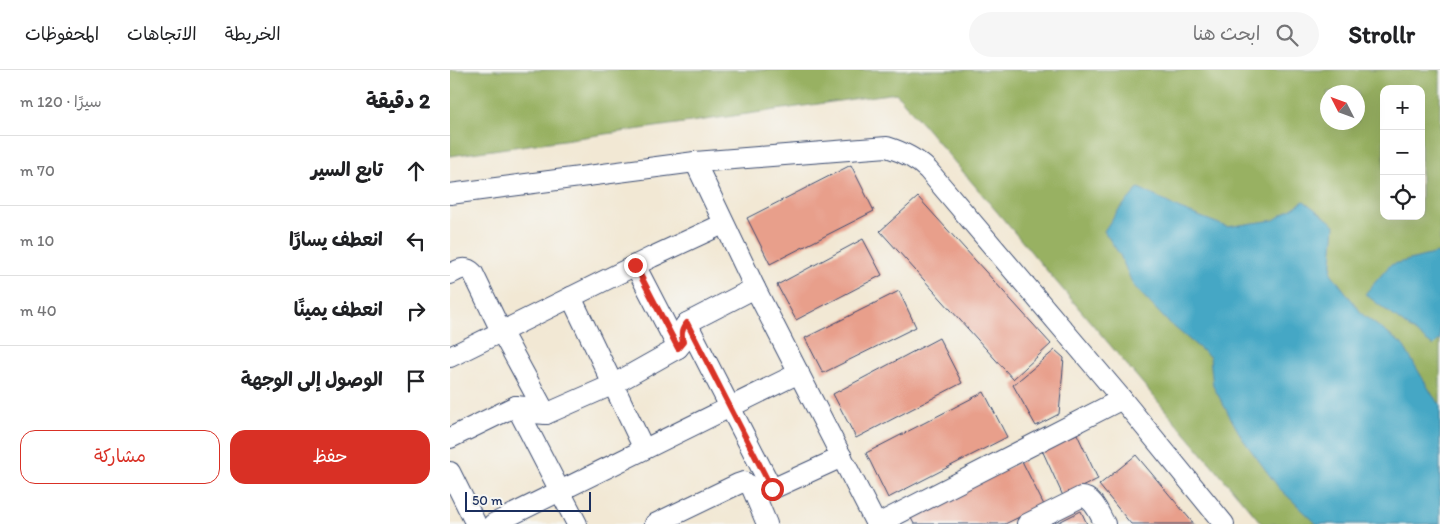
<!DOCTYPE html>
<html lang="ar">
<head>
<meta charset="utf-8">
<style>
	body { margin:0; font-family:Itim,"Playpen Sans Arabic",sans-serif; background:#f6f6f6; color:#202124; direction:rtl }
	.controls { position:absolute; right:15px; top:15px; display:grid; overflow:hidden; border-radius:10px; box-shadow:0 5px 20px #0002 }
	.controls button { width:45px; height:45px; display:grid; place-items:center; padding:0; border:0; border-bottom:1px solid #e0e0e0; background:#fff; color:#202124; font:25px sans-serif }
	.compass { position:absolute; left:870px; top:15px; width:45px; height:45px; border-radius:50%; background:#fff; box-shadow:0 5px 20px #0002; rotate:312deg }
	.scale { position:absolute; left:15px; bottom:12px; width:126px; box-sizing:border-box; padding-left:5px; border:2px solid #1b2f5e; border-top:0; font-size:14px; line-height:18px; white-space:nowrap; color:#1b2f5e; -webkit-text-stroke:4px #f6f6f2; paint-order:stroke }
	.stop { position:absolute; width:15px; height:15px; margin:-11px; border:4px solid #d93025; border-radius:50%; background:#fff }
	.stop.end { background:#d93025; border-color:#fff; box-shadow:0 1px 5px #0008 }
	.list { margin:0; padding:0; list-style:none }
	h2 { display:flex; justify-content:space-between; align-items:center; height:65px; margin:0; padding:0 20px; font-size:21px }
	h2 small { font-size:16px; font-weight:400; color:#757577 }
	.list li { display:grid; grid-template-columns:32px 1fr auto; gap:15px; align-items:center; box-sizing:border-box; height:70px; padding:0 20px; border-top:1px solid #e0e0e0 }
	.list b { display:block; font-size:19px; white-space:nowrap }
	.list em { font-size:16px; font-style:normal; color:#757577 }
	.actions { display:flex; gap:10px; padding:15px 20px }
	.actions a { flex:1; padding:11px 0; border:1px solid #d93025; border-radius:15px; text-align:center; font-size:18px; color:#d93025 }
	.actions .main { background:#d93025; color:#fff }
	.icon { flex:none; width:28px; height:28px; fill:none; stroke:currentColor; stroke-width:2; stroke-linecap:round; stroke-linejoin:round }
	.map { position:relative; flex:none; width:990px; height:454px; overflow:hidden; direction:ltr }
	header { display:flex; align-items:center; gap:30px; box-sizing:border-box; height:70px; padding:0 25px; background:#fff; border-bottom:1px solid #e0e0e0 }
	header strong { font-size:24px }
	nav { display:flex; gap:28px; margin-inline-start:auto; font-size:18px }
	.search { width:350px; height:45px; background:#f6f6f6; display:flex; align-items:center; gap:12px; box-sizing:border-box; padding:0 18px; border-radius:28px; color:#757577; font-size:19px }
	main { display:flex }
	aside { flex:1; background:#fff }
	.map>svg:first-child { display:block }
	.forest { fill:#98b162; stroke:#5a7060; fill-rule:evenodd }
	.water { fill:#45a7c5; stroke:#306b92 }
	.building { fill:#e89f8b }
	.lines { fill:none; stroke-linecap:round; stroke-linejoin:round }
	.minor-casing { stroke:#3b4b70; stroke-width:22 }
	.minor { stroke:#fff; stroke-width:20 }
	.route { stroke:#d93025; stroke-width:6 }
</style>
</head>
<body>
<header>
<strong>Strollr</strong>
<div class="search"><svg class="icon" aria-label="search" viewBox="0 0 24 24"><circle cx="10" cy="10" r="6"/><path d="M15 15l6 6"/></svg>ابحث هنا</div>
<nav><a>الخريطة</a><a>الاتجاهات</a><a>المحفوظات</a></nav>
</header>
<main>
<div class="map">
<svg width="990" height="454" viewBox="0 0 990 454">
	<rect width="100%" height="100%" fill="#f6f6f2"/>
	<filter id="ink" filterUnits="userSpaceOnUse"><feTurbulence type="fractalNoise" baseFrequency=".02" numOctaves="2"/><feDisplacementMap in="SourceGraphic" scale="10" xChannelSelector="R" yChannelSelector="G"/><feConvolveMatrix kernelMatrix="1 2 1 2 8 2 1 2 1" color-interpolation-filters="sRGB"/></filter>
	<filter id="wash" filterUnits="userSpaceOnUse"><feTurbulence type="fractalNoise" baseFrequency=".0096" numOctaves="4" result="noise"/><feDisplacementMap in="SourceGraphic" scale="20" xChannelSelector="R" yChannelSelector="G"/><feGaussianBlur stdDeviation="1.12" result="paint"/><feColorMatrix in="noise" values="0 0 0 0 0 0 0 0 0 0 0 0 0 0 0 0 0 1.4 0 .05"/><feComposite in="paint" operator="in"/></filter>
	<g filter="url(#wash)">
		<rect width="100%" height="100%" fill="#f2e8d4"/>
		<path class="forest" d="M0,0h990v454h-178l-366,-431 -446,63zM934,19h37v127h-37zM878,22h30v30h-30z"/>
		<g class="water">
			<polygon points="689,118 730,139 777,157 824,150 854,131 885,155 881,203 913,245 953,275 983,326 990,334 990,454 867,454 829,418 792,368 763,316 760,287 717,251 683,215 670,185 654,161 666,143"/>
			<polygon points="987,183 990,186 990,269 983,276 915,224 940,195"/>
		</g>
		<g id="blocks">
			<g class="building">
				<polygon points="401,95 424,141 320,194 297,148"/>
				<polygon points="468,127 601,274 563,309 430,161"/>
				<polygon points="413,169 432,205 346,250 327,215"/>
				<polygon points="449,221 466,257 373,303 355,268"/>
				<polygon points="489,268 512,313 406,368 383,324"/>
				<polygon points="605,280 614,288 609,344 586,356 563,315"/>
				<polygon points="534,322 557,367 438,428 416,383"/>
				<polygon points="627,364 648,409 613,426 592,380"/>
				<polygon points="686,385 744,454 681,454 649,415"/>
				<polygon points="572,391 594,435 555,454 464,454 460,446"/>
				<polygon points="631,441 637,454 605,454"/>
			</g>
		</g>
	</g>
	<g filter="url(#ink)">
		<use href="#blocks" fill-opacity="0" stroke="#3b4b70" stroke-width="1"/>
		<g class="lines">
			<defs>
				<g id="minor">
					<polyline points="245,92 305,218 426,454"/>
					<path d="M0,124l245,-32 192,-15c16,5 29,11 41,23l194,229 102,125"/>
					<polyline points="185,195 228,278"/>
					<path d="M0,204c8,-4 15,-9 23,-1l28,58 45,83"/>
					<polyline points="121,227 194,379"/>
					<polyline points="237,253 322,419"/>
					<polyline points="0,287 202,187 273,154"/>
					<polyline points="66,336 127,454"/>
					<path d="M0,368l66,-32 9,1 7,6 14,1 68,-30 64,-36 5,-6c-2,-8 -2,-12 4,-19l68,-35"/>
					<polyline points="0,402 26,454"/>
					<polyline points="301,416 317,454"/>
					<polyline points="43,454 349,303"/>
					<polyline points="205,454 288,414 294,412 311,422 322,419 392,387"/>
					<polyline points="428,454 672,329"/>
					<path d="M577,454l54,-27c13,0 18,17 24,27"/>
				</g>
			</defs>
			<use href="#minor" class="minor-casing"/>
			<use href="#minor" class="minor"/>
		</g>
	</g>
	<g class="lines" filter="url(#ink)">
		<path class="route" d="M185,195l43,83 5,-6c-2,-8 -2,-12 4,-19l85,166"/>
	</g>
</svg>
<div class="controls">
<button>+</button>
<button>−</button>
<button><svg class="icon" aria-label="locate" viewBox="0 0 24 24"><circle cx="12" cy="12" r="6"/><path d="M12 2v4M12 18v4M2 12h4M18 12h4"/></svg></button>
</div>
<svg class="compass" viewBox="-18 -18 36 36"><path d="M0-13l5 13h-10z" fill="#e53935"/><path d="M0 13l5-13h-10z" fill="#757577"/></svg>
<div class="scale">50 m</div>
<div class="stop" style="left:322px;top:419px"></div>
<div class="stop end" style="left:185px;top:195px"></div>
</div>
<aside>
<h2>2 دقيقة<small>سيرًا · 120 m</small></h2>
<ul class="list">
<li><svg class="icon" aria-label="ahead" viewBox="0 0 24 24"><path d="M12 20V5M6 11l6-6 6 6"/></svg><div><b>تابع السير</b></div><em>70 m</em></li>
<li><svg class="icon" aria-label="left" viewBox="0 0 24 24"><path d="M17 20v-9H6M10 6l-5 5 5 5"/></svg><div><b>انعطف يسارًا</b></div><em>10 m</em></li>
<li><svg class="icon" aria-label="right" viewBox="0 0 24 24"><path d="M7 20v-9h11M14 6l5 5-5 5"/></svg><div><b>انعطف يمينًا</b></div><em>40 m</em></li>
<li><svg class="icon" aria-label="arrive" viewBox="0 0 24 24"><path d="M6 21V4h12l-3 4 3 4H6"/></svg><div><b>الوصول إلى الوجهة</b></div></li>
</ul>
<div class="actions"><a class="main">حفظ</a><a>مشاركة</a></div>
</aside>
</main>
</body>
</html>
